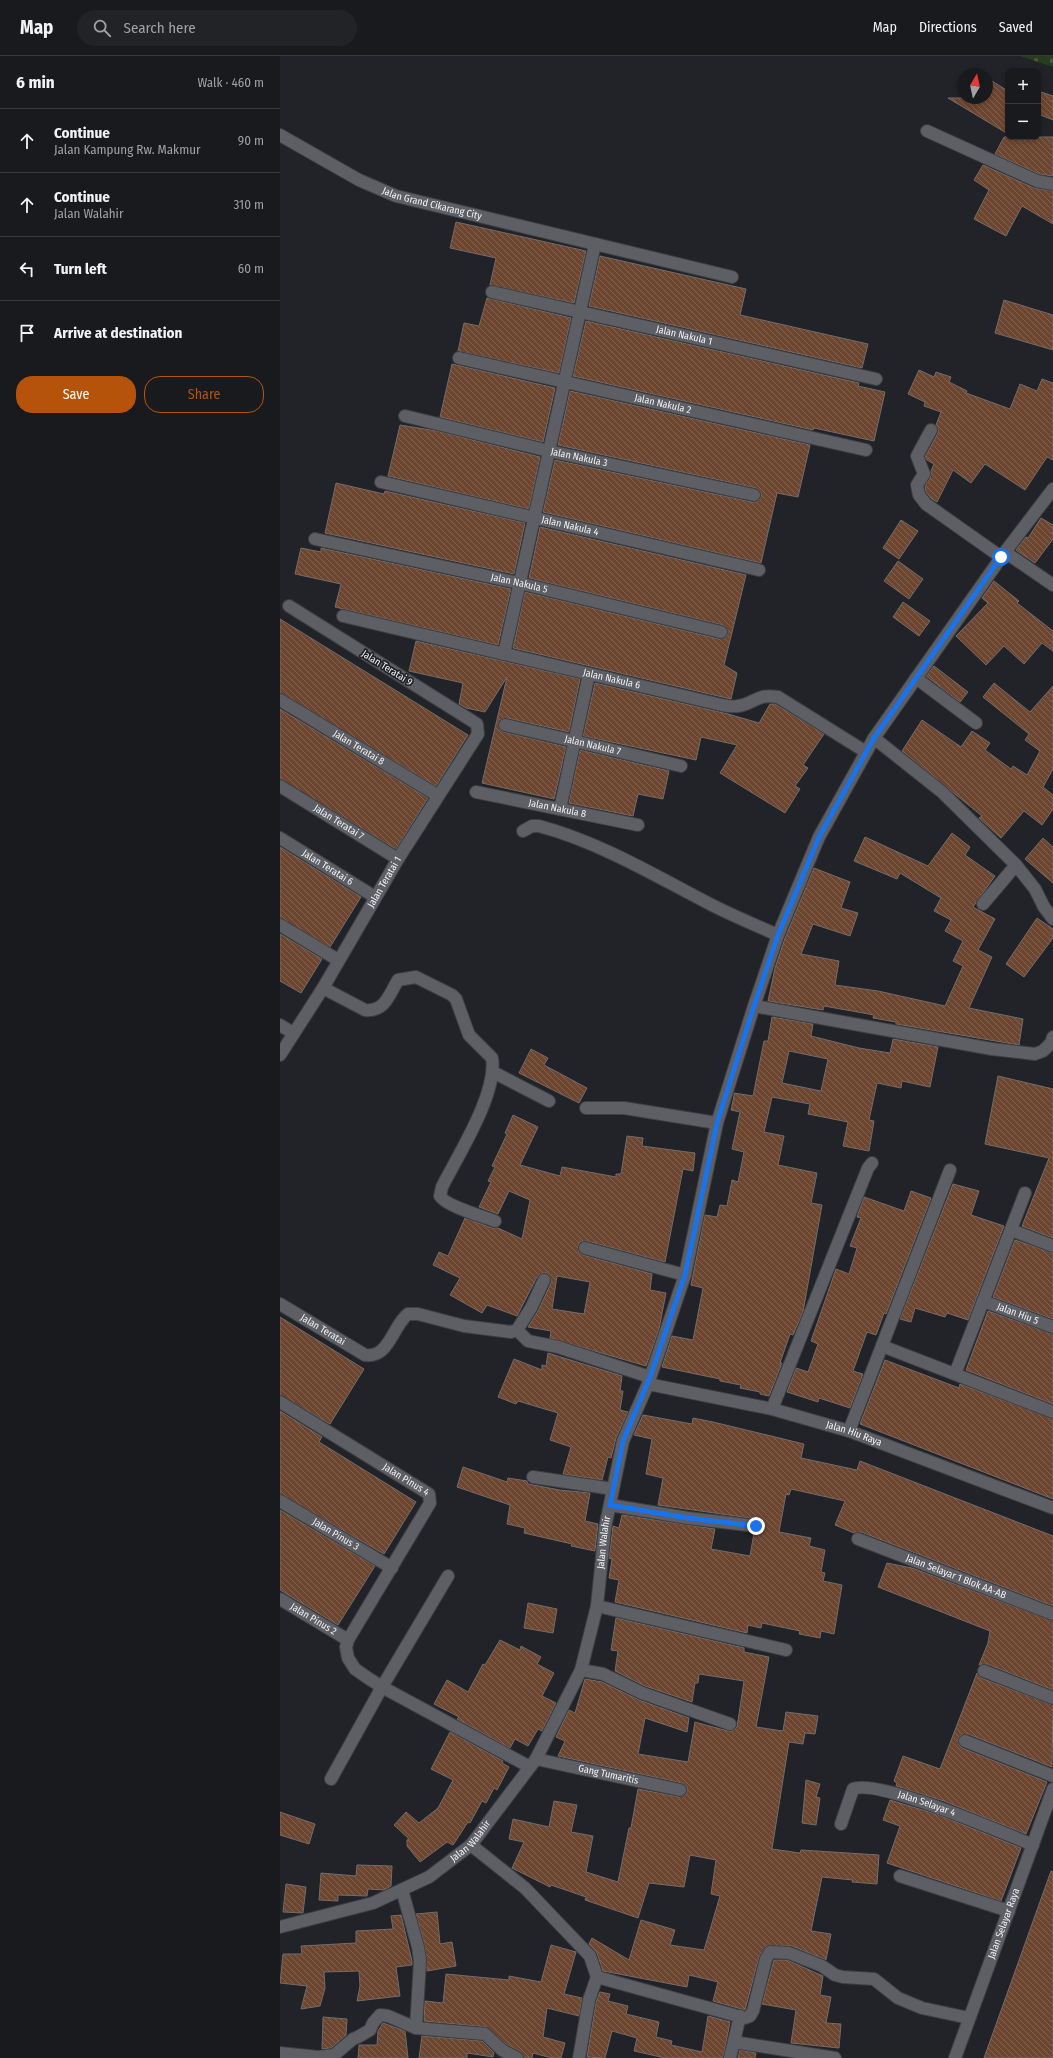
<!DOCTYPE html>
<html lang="en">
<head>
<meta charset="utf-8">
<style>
	body { margin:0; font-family:"Fira Sans Condensed",sans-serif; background:#222327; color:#f1f3f6 }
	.controls { position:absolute; right:12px; top:12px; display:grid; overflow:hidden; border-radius:8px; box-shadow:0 2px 6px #0003 }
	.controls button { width:36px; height:36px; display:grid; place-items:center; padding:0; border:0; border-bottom:1px solid #37383c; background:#191a1e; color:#f1f3f6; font:20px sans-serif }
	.compass { position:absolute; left:677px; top:12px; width:36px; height:36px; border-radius:50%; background:#191a1e; box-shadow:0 2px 6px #0003; rotate:9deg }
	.stop { position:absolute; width:12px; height:12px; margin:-9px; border:3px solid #1a73e8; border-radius:50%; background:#fff }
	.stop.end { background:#1a73e8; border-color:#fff; box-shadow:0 1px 4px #0008 }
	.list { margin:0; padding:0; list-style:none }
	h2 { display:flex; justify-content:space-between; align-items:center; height:52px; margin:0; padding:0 16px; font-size:17px }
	h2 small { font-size:13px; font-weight:400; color:#9fa1a4 }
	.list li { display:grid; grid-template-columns:26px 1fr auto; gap:12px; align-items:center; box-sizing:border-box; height:64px; padding:0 16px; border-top:1px solid #37383c }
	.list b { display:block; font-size:15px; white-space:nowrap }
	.list p { margin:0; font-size:13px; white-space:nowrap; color:#9fa1a4 }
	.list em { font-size:13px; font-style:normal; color:#9fa1a4 }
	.actions { display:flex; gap:8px; padding:12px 16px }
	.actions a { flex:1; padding:9px 0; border:1px solid #b45309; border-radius:16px; text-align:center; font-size:14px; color:#b45309 }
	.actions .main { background:#b45309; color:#fff }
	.icon { flex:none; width:22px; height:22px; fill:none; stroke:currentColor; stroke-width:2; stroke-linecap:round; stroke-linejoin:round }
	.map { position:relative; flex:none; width:773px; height:2002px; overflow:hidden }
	header { display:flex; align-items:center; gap:24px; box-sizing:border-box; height:56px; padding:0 20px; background:#191a1e; border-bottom:1px solid #37383c }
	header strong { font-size:19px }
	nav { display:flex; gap:22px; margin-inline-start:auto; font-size:14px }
	.search { width:280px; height:36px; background:#222327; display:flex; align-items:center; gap:10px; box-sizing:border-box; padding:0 14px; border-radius:22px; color:#9fa1a4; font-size:15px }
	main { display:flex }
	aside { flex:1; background:#191a1e }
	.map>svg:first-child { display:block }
	.cemetery { fill:url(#cemetery-stones) }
	.building { fill:url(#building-back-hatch); stroke:#736c69; fill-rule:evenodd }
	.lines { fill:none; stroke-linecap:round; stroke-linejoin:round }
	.minor-casing { stroke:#3e3f43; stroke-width:14 }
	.minor { stroke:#5d5f65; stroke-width:12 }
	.route { stroke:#1a73e8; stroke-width:5 }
	.labels { text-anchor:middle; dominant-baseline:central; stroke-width:3.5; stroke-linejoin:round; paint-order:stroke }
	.street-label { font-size:10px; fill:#f1f2f5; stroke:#212328 }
</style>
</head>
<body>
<header>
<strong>Map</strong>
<div class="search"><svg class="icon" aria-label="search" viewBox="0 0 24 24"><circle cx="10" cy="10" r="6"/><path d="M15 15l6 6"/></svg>Search here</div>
<nav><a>Map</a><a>Directions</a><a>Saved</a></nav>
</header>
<main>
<aside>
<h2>6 min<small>Walk · 460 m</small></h2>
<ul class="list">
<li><svg class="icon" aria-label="ahead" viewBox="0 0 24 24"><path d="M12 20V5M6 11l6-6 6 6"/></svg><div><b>Continue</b><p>Jalan Kampung Rw. Makmur</p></div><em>90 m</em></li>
<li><svg class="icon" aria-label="ahead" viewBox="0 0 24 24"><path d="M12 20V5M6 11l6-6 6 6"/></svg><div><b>Continue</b><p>Jalan Walahir</p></div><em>310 m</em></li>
<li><svg class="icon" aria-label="left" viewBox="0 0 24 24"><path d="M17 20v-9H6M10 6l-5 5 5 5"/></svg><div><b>Turn left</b></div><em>60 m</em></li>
<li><svg class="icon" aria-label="arrive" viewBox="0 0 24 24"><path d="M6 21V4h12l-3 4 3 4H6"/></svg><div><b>Arrive at destination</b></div></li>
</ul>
<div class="actions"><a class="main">Save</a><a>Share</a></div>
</aside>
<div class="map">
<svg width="773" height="2002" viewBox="0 0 773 2002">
	<defs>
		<pattern id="cemetery-stones" width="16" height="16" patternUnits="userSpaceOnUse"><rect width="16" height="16" fill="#283c1f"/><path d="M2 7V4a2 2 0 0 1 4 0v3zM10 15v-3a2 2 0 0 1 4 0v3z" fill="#485940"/></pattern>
		<pattern id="building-back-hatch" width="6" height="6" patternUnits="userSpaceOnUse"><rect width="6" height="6" fill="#6d4631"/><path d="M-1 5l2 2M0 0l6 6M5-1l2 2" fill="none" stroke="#82614f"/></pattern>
	</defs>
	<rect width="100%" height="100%" fill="#212328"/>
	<polygon class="cemetery" points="740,0 773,0 773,11"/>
	<g class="building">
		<polygon points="707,22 728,35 728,78 668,42 707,42"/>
		<polygon points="758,35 773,40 773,64 758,58"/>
		<polygon points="724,81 773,81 773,120 759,118 715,98"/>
		<polygon points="703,109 754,132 773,135 773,168 742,150 726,180 694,163 709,134 694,124"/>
		<polygon points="176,166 306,195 294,247 210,229 216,202 170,192"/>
		<polygon points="320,200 466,233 460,259 588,288 582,312 309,250"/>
		<polygon points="207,242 291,262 279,317 178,295 184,267 199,270"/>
		<polygon points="724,244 773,259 773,294 715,277"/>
		<polygon points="306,265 579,327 578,330 605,336 594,385 534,372 533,374 293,320"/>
		<polygon points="172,308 275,332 263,386 160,361"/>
		<polygon points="639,314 654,321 656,316 671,321 669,326 687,335 686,337 730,353 740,328 757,335 762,323 773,327 773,404 767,401 745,434 705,408 691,427 673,414 657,446 652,443 646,436 645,430 650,422 651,415 654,408 647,404 645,401 658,377 658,373 656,369 661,356 644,350 645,346 628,338"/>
		<polygon points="290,335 530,389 518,441 497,437 481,507 263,456 275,404 472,446 477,446 481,441 481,436 476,432 278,389"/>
		<polygon points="120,369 157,375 260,401 249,453 108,420"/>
		<polygon points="56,427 104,438 105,435 245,467 234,518 45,477"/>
		<polygon points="761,462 773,469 773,483 755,507 736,494 746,481 748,482"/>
		<polygon points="621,464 638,475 619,503 603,492"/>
		<polygon points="260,471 466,519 444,609 457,617 451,643 233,592 245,536 439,583 446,581 448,577 446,571 443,569 249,522"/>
		<polygon points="21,492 41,496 41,492 231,533 218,589 55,551 61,528 15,518"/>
		<polygon points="618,505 643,523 629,543 604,525"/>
		<polygon points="714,525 739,545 737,547 773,575 773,595 762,587 744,608 724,590 706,609 676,580 708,547 702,542"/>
		<polygon points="623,546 650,565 639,580 613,561"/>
		<polygon points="0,563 188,679 156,730 0,637"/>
		<polygon points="136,585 300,623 289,676 227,662 220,664 218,668 220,674 223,676 286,691 274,743 202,727 227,621 205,656 186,652 179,648 183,627 129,615"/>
		<polygon points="654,610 688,636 680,646 646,620"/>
		<polygon points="315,627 448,658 479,667 490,648 495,648 544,678 523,709 528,712 515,730 520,733 505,757 440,717 457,689 421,681 416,704 303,680"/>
		<polygon points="714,627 750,656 773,630 773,713 763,731 773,739 773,753 762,769 744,755 721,782 699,762 702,760 622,695 642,664 681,691 692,675 710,687 705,694 731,713 733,710 747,719 760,695 745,684 749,678 703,641"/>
		<polygon points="0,653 148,742 116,793 0,723"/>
		<polygon points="300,694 389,715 383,743 358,738 353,760 289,747"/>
		<polygon points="672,777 690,791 685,799 715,820 693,851 715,863 698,894 712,901 689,952 743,963 739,989 616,968 616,966 593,962 594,959 544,950 543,954 488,945 495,912 505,882 534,812 570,826 561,852 578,857 570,880 533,868 521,898 559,905 555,929 598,935 665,950 683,910 673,905 683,885 665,875 671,864 654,855 661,842 620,817 617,823 574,805 585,781 648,810"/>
		<polygon points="763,782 773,791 773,827 745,803"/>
		<polygon points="0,791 81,841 50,891 0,862"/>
		<polygon points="757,862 773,873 773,882 744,921 726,908"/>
		<polygon points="0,878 42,903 21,937 0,925"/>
		<path d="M492,961l41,7 -2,12 48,12 31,5 3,-14 45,8 -8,40 -28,-6 -1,7 -24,-5 -8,37 5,1 -5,30 -26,-5 5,-24 -40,-8 2,-10 -38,-7 -8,35 20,4 -6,29 39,8 -6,30 11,2 -19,107 -10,23 -3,-1 -10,29h2l-13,33 -9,-2v-2l-20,-4 1,-3 -21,-4v-2l-58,-12 10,-31 21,4 10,-52 -12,-3 14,-70 12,2 3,-12 7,1 5,-26 6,2 6,-30 -12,-3 8,-37 -9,-2 3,-14v-3l19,3 11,-55h4zM509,995l39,8 -7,32 -39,-8z"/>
		<polygon points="251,993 268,1002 264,1009 307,1032 299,1047 239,1017"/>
		<polygon points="718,1020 773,1033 773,1182 742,1170 769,1102 705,1088"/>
		<path d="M233,1059l25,12 -18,38 40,11 2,-9 54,10v-3h5l6,-38 16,2 -1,8 53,7 -2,18 -10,-2 -18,93 -78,-21 -7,1 -2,4 1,7 4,2 69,19 -2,16 16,3 -7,36 -13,37 -96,-28 1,-7 -23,-4 10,-16 13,-28v-4l-4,-6h-4l-6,4 -20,39 -30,-11 -5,8 -32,-18 10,-17 -27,-13 6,-13 9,4 17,-38 27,10h6l24,11 8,-39 -21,-9 -11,23 -19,-7 12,-25 -3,-1 7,-14 -3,-1 15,-32 -2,-1zM277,1220l33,6 -6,32 -32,-5z"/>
		<polygon points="673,1128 699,1135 691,1159 724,1170 688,1264 667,1257 665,1261 635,1252 631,1266 620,1263"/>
		<polygon points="631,1135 651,1142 606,1258 604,1257 596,1279 587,1276 573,1315 583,1318 570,1352 539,1342 538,1346 507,1336 516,1312 528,1316 538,1288 531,1285 556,1213 569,1218 577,1192 570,1190 581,1162 577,1161 584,1141 624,1155"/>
		<polygon points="735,1184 773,1197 773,1263 713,1241"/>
		<polygon points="708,1255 773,1278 773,1348 686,1314"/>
		<polygon points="0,1261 84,1313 50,1368 0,1339"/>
		<polygon points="268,1297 342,1320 340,1335 343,1335 340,1354 348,1356 336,1382 331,1402 328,1401 322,1424 283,1418 291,1391 270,1384 278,1357 238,1345 236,1348 218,1341 234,1303 262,1314 262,1309 266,1310"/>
		<polygon points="605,1304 679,1332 680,1328 773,1363 773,1443 580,1368"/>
		<polygon points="0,1355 42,1381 39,1386 136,1446 104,1498 0,1438"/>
		<polygon points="363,1359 412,1368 413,1362 433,1366 524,1388 521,1402 577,1414 580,1405 773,1480 773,1550 581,1476 574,1477 555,1469 565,1445 511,1433 509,1439 506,1438 499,1476 531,1482 529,1490 545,1494 541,1516 545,1517 543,1525 562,1529 554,1578 541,1575 540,1582 519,1578 520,1575 482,1567 481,1572 468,1569 467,1577 335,1546 339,1524 329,1522 332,1503 329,1502 333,1470 339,1472 342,1459 435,1473 431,1493 470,1500 474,1477 479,1477 483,1471 483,1467 477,1463 378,1449 383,1422 366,1418 372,1383 354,1379"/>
		<polygon points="183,1411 227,1426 228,1422 247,1425 248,1428 280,1434 310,1437 305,1465 318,1468 315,1495 291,1490 292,1488 244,1477 245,1472 227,1468 230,1449 177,1431"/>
		<polygon points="0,1454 95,1510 58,1569 0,1534"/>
		<polygon points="607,1507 632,1512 773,1565 773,1634 707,1608 699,1609 708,1587 710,1575 598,1531"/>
		<polygon points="248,1547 277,1553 273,1577 244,1572"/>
		<polygon points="336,1562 464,1592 464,1596 489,1601 476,1671 503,1675 506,1656 538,1660 535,1678 525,1677 523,1688 509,1686 492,1793 520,1797 521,1794 599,1799 597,1828 572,1826 573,1824 542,1821 531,1875 551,1878 546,1904 512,1890 486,1890 479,1901 465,1954 433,1945 438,1926 409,1919 407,1931 323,1915 317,1897 309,1888 312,1882 349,1904 361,1864 395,1874 390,1889 424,1894 440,1840 431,1838 436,1804 410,1799 404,1831 369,1827 358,1862 305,1844 306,1841 271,1829 270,1831 232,1812 244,1786 229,1783 233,1763 269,1771 274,1745 297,1749 291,1776 313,1780 306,1816 338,1826 349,1772 351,1772 358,1733 399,1741 405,1739 407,1736 407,1731 402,1727 278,1700 285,1685 276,1681 289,1654 295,1657 305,1623 322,1626 359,1644 409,1662 407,1676 365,1662 358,1698 408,1706 415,1666 448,1675 452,1675 457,1671 464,1625 419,1618 418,1627 415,1627 412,1646 365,1630 335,1615 338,1595 331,1594"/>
		<polygon points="220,1584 240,1594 241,1590 261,1601 257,1608 274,1617 262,1640 276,1647 262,1675 258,1673 248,1690 235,1683 230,1692 177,1663 179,1661 154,1648 167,1624 188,1636 203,1608 205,1609"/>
		<polygon points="697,1617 701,1622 773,1649 772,1711 688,1678 681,1679 678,1683 679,1689 682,1692 767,1726 746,1778 664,1745 616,1730 617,1727 614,1725 623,1700 660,1713"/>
		<polygon points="170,1676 223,1705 222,1707 229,1711 217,1734 214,1732 206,1747 202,1745 190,1767 188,1766 173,1789 167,1786 140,1806 127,1790 127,1784 129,1783 114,1769 126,1756 139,1767 158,1752 173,1724 151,1713"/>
		<polygon points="526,1724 540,1728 536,1741 540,1742 536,1769 522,1767"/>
		<polygon points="610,1744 659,1759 741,1792 721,1845 607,1807 620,1770 603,1764"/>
		<polygon points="0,1756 35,1768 29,1788 0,1779"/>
		<polygon points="77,1809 112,1810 111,1830 104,1834 88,1833 87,1840 58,1839 58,1845 39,1844 41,1817 76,1820"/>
		<polygon points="771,1815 773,1816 773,2002 704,2002"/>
		<polygon points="6,1828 26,1831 23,1857 3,1856"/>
		<polygon points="157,1856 160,1888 172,1886 176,1910 147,1915 145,1890 136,1858"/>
		<polygon points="121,1859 132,1905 132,1909 116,1911 120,1940 77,1945 80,1930 79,1915 44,1916 45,1932 40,1950 21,1953 27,1930 0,1927 3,1898 22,1898 21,1890 76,1887 76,1875 113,1873 111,1860"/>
		<polygon points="271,1889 296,1896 284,1938 302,1942 299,1960 267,1952 263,1981 285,1987 281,2002 272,2002 253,1997 252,2002 244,2001 241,1996 226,1988 206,1971 144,1965 145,1945 163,1947 166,1918 229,1924 229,1920 261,1926"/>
		<polygon points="494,1904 507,1904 543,1920 540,1939 551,1941 546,1967 561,1968 559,1992 511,1987 516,1954 482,1948"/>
		<polygon points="320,1936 330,1938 328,1945 348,1950 346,1958 379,1966 376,1981 392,1985 391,1989 422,1996 428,1960 450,1966 443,2002 385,2002 354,1995 357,1982 332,1975 325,2002 307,2001 316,1946"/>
		<polygon points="43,1961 67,1963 66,1979 51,1992 42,1993"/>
		<polygon points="103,1967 125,1975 128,2002 78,2002 79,1989 97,1989 98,1975"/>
		<polygon points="142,1980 202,1985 214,1997 213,2001 187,1997 187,2002 139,2002"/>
		<polygon points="460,1994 476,1997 475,2002 458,2002"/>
	</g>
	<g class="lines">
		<defs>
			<g id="minor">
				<polyline points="647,75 757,125 773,128"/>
				<path id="s1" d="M0,79l79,45 37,16 336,81"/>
				<path id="s2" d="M212,236l384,87"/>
				<path id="s3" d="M179,302l407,92"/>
				<path id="s4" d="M125,360l144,35 205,44"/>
				<polyline points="651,374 637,400 644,418 637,429 639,439 646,448 721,501"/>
				<path id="s5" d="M101,426l378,88"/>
				<path id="s6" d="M35,483l204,44 202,49"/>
				<polyline points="725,496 773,529"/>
				<path id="s7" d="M63,560l379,89c5,1 11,2 16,1 17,-2 18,-13 40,-9l88,55"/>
				<polyline points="224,598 315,188"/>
				<polyline points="636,622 696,667"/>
				<path id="s8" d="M0,644l157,95"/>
				<path id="s9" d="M225,669l176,41"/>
				<polyline points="594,682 662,736 736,809 755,833 764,851 773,863"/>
				<path id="s10" d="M0,730l118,73"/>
				<path id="s11" d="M196,736l162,33"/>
				<polyline points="280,753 309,618"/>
				<path d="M243,775l9,-5h7c60,16 115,49 169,77 23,12 47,22 70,32"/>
				<path id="s12" d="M0,782l95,59"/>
				<polyline points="703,848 736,809"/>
				<polyline points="0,869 58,904"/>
				<path d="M43,932l42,22c20,2 24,-15 33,-30l18,-3 36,18 4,4 13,36 23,23c6,35 -34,97 -50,129l-2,9c6,10 42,20 55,25"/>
				<polyline points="474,950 712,993 755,998 763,995 771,987 773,981"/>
				<polyline points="0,969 13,977"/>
				<path id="s13" d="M0,999l43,-67 75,-129 80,-125 -1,-10 -188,-118"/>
				<polyline points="213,1016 269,1045"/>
				<polyline points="306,1052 344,1052 437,1067"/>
				<polyline points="731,1174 773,1190"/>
				<polyline points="305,1192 405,1219"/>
				<path id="s14" d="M703,1245l70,26"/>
				<path id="s15" d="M0,1248l85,51c24,4 28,-30 43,-41h10l46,12 47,6 6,-2 14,-22 13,-28"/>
				<polyline points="237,1274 248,1285 278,1291 370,1321"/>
				<polyline points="602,1290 773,1356"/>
				<polyline points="675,1318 745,1137"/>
				<path id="s16" d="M368,1328l124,25 77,22 204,77"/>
				<path id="s17" d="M0,1346l149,92 1,9 -82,137 -2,7 2,11 7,11 13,9 14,9 148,80"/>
				<polyline points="492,1353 588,1112 592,1107"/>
				<polyline points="569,1375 670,1114"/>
				<polyline points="253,1421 333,1433"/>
				<path id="s18" d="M0,1445l112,67"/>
				<polyline points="330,1449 408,1462 476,1470"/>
				<path id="s19" d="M578,1483l195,75"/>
				<path id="s20" d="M0,1543l68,41"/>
				<polyline points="317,1550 506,1594"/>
				<polyline points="301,1614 323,1618 362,1637 450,1668"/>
				<polyline points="704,1615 773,1642"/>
				<polyline points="685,1685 773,1720"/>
				<path id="s21" d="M256,1703l144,31"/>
				<polyline points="51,1723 102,1631 168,1520"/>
				<path id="s22" d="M561,1768l12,-35c25,-11 150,44 180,56"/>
				<polyline points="191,1789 245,1832 310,1900 317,1921 309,1944 299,2002"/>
				<polyline points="620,1820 729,1855"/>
				<polyline points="122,1834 138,1891 140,1905 136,1972"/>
				<path id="s23" d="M0,1871l93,-24 56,-26 42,-32 65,-86 45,-89 16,-64 8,-78 18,-87 25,-57 37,-109 32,-152 37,-117 24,-71 41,-98 55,-99 131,-186 48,-63"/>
				<polyline points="317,1921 465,1962 470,1960 473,1955 486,1903 490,1896 509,1897 542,1910 555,1919 563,1921 594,1923 618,1942 642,1952 689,1962"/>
				<polyline points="454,1986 555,2002"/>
				<polyline points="0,1997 38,2001 54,1999 73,1983 78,1981 90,1974 93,1967 100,1959 108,1960 136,1972 205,1978 222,1994 237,2002"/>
				<polyline points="450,2002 460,1960"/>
				<path id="s24" d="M675,2002l98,-269"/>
			</g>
		</defs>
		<use href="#minor" class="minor-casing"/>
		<use href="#minor" class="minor"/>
	</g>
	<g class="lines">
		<polyline class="route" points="476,1470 408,1462 330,1449 343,1385 370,1321 405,1219 437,1067 474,950 498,879 539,781 594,682 721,501"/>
	</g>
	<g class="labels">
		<g class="street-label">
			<text stroke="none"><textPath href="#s1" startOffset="168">Jalan Grand Cikarang City</textPath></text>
			<text stroke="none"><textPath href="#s2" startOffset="197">Jalan Nakula 1</textPath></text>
			<text stroke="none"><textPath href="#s3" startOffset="209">Jalan Nakula 2</textPath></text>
			<text stroke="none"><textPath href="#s4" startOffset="179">Jalan Nakula 3</textPath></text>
			<text stroke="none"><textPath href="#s5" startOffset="194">Jalan Nakula 4</textPath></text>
			<text stroke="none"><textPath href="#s6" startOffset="209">Jalan Nakula 5</textPath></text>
			<text transform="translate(107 612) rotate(32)">Jalan Teratai 9</text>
			<text stroke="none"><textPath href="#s7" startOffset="276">Jalan Nakula 6</textPath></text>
			<text stroke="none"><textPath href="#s9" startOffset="90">Jalan Nakula 7</textPath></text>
			<text stroke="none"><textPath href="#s8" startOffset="92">Jalan Teratai 8</textPath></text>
			<text stroke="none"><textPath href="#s11" startOffset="83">Jalan Nakula 8</textPath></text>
			<text stroke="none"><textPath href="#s10" startOffset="69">Jalan Teratai 7</textPath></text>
			<text stroke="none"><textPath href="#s12" startOffset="56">Jalan Teratai 6</textPath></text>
			<text stroke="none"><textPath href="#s13" startOffset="202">Jalan Teratai 1</textPath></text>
			<text stroke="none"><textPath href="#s14" startOffset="37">Jalan Hiu 5</textPath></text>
			<text stroke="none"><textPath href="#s15" startOffset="50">Jalan Teratai</textPath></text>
			<text stroke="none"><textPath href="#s16" startOffset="212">Jalan Hiu Raya</textPath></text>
			<text stroke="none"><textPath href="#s17" startOffset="148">Jalan Pinus 4</textPath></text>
			<text stroke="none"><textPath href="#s18" startOffset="65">Jalan Pinus 3</textPath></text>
			<text stroke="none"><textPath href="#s23" startOffset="548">Jalan Walahir</textPath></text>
			<text stroke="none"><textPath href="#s19" startOffset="105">Jalan Selayar 1 Blok AA-AB</textPath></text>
			<text stroke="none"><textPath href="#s20" startOffset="39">Jalan Pinus 2</textPath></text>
			<text stroke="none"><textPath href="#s21" startOffset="74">Gang Tumaritis</textPath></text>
			<text stroke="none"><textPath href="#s22" startOffset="113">Jalan Selayar 4</textPath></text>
			<text stroke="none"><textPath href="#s23" startOffset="213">Jalan Walahir</textPath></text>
			<text stroke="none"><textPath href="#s24" startOffset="143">Jalan Selayar Raya</textPath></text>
		</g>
	</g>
</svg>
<div class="controls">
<button>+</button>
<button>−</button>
</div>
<svg class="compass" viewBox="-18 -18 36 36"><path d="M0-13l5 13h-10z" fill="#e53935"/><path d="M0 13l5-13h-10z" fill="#9fa1a4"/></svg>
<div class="stop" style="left:721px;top:501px"></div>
<div class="stop end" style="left:476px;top:1470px"></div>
</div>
</main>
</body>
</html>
